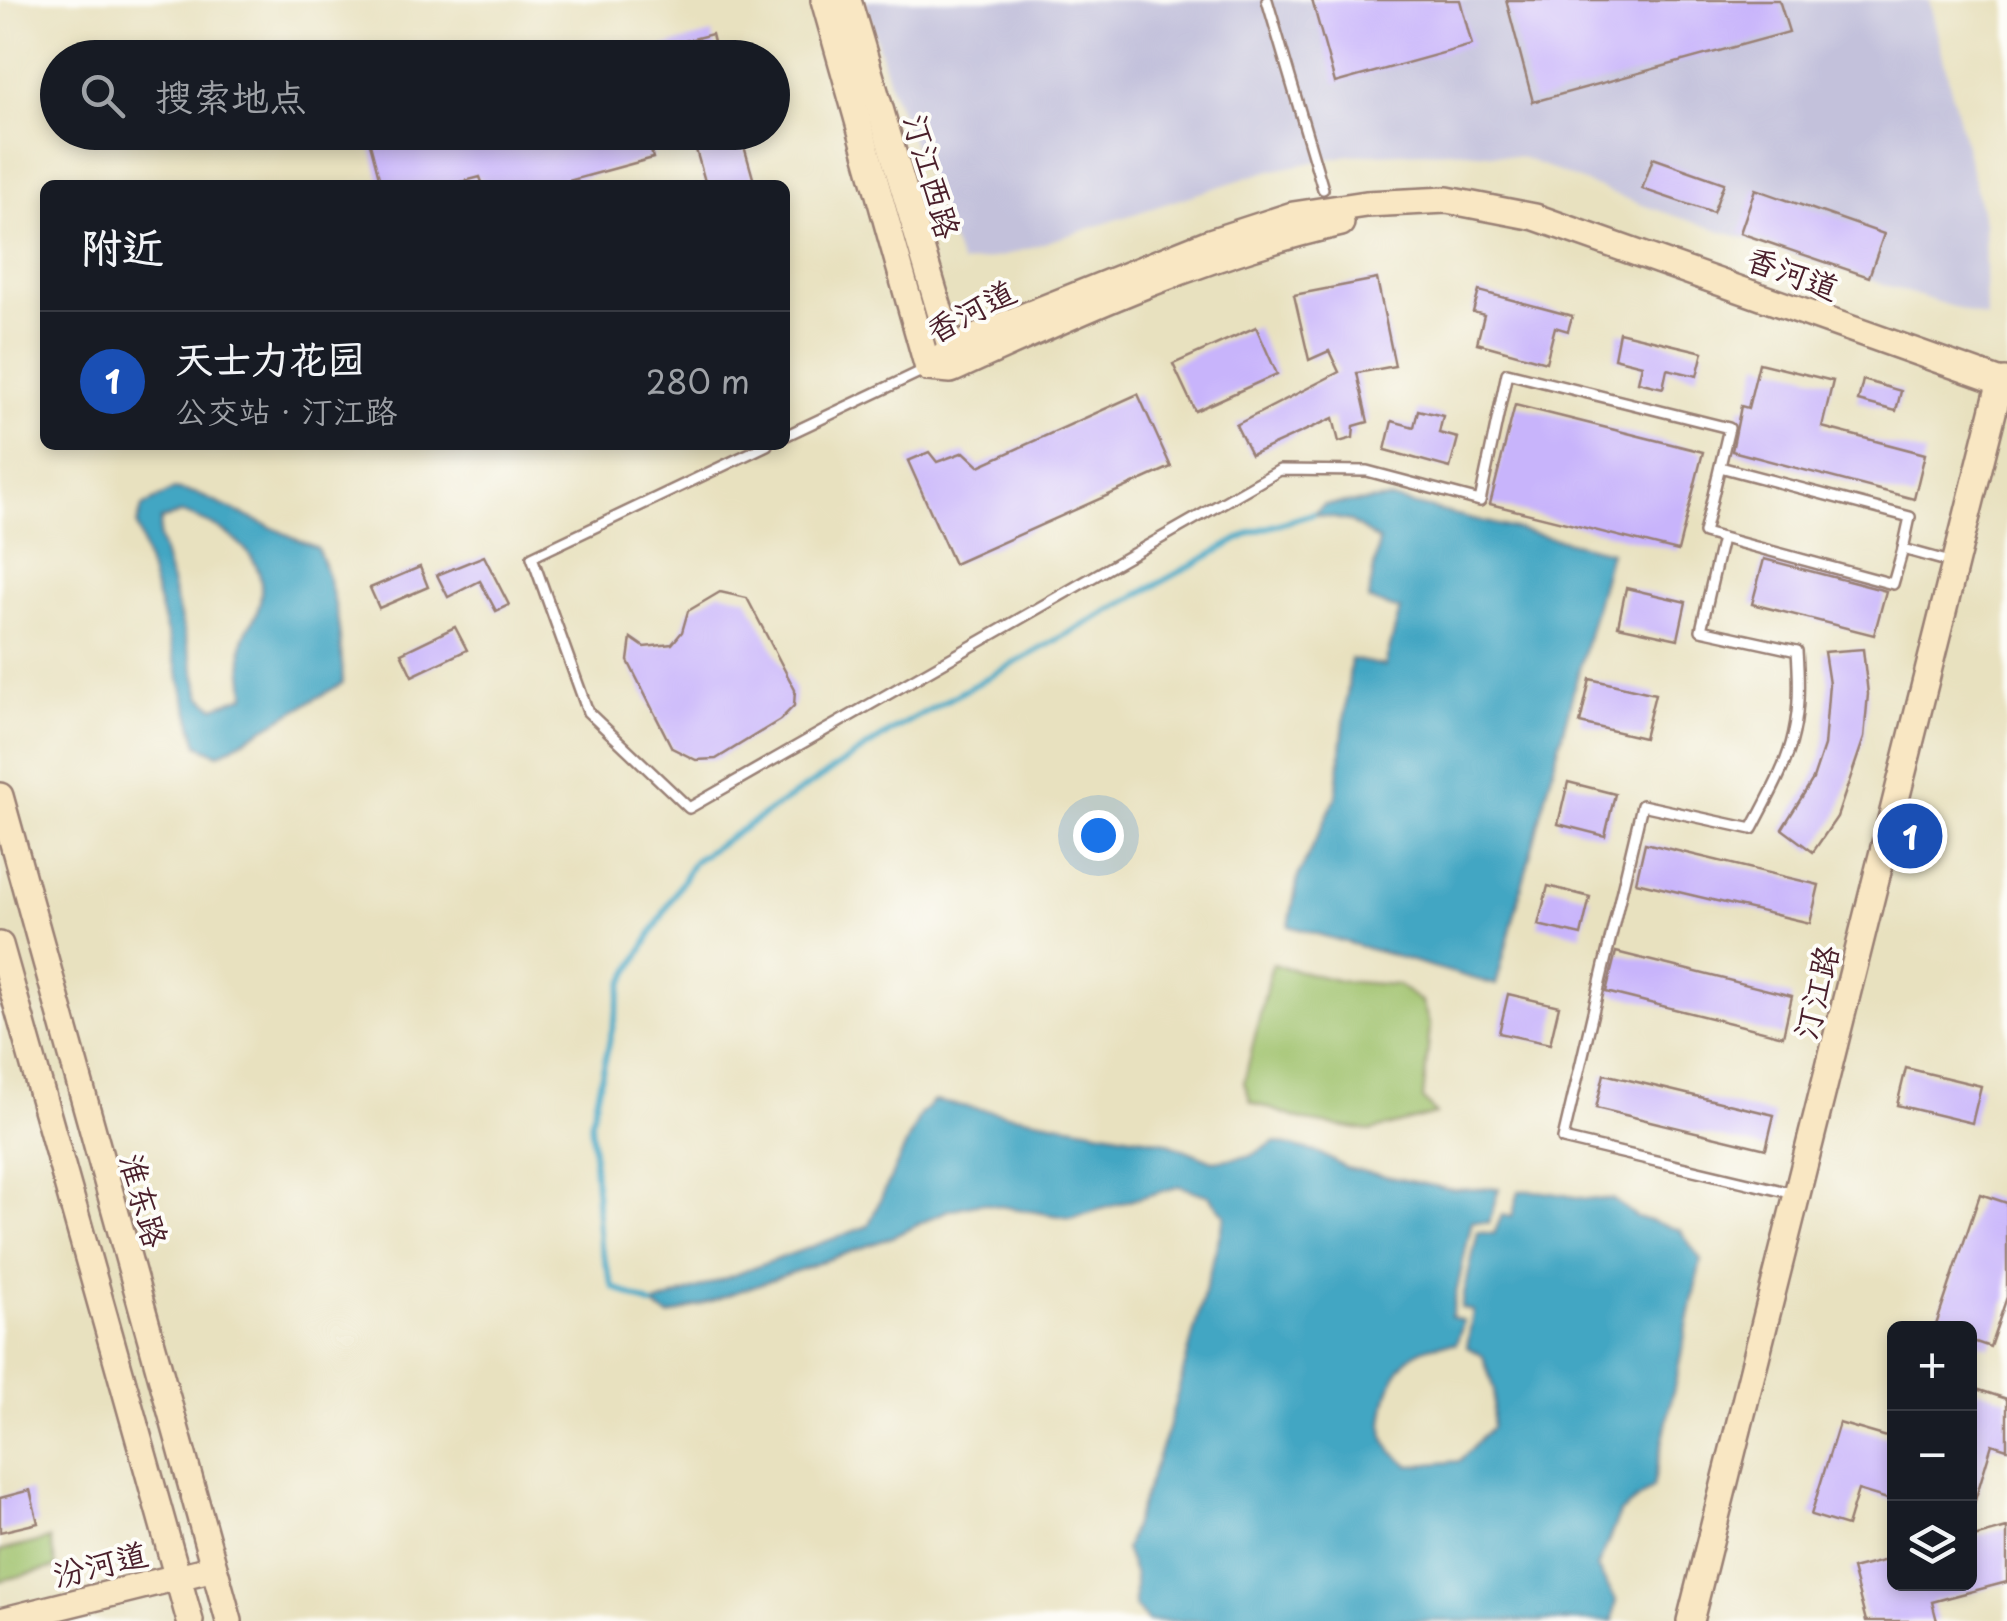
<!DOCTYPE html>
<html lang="zh">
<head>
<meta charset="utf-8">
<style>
	body { margin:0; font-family:"Playpen Sans","LXGW WenKai TC",sans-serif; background:#20242c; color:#f1f3f6 }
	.controls { position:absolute; right:30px; bottom:30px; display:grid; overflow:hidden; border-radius:15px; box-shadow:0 5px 15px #0003 }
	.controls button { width:90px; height:90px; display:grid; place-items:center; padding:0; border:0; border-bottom:2px solid #363941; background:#171b24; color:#f1f3f6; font:50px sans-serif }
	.you { position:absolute; left:1098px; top:835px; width:35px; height:35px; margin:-25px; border:8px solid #fff; border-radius:50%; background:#1a73e8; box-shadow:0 0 0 15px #1a73e833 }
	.badge { display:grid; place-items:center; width:65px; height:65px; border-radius:50%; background:#0f766e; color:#fff; font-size:32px; font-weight:700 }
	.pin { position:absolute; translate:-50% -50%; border:5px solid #fff; box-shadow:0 2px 10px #0006 }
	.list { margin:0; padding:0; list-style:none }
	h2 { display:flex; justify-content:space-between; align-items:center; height:130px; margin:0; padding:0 40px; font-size:42px }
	h2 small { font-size:32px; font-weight:400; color:#9ea1a6 }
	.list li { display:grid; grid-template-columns:65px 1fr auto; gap:30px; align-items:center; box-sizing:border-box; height:140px; padding:0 40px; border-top:2px solid #363941 }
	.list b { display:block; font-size:38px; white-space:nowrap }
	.list p { margin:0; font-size:32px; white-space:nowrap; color:#9ea1a6 }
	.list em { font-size:32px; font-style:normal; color:#9ea1a6 }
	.icon { flex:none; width:55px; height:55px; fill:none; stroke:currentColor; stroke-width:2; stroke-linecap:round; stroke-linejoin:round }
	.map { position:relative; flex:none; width:2007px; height:1621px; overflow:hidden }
	.search { position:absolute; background:#171b24; box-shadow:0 5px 15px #0003; left:40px; top:40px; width:750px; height:110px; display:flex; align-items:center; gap:25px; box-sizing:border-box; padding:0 35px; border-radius:55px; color:#9ea1a6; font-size:38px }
	.panel { position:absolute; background:#171b24; box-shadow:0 5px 15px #0003; left:40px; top:180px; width:750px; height:270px; border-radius:15px }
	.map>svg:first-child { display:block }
	.industrial { fill:#c3c1db }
	.green { fill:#9ec16b; stroke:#74704b; stroke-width:2.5 }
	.water { fill:#43a6c3; stroke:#466277; stroke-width:2.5; fill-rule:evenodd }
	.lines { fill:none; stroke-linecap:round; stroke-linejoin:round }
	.stream { stroke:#43a6c3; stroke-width:6 }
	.building { fill:#c8b4fb }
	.lane-casing { stroke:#998075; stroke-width:14 }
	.secondary-casing { stroke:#998075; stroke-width:30 }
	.lane { stroke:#fff; stroke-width:9 }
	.secondary { stroke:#f9e7c3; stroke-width:25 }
	.labels { text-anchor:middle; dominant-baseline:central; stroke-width:8; stroke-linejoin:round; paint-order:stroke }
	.street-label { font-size:32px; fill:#4a1f2b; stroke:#fdfcf7 }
</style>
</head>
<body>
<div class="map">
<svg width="2007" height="1621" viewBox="0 0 2007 1621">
	<rect width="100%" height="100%" fill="#fdfcf7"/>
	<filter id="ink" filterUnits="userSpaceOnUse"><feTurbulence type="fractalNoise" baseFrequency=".01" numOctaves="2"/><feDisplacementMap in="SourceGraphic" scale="20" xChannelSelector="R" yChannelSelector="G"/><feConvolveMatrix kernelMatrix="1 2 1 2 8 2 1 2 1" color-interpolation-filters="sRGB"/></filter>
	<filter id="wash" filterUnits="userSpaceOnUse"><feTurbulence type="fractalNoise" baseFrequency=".0048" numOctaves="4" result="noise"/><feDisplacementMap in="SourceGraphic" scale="40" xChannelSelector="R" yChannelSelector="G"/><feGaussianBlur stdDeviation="2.25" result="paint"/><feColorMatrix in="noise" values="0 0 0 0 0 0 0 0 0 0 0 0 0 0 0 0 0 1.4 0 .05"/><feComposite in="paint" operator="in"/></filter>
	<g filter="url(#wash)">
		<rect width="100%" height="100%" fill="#e8e1bf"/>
		<polygon class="industrial" points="865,0 1929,0 1984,222 1986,318 1642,205 1521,157 1454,151 1349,155 1264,172 1004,256 961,264 891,89"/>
		<g class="green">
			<polygon points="1272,964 1340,981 1397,985 1422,1002 1430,1026 1423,1099 1436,1114 1371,1131 1305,1121 1251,1102 1244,1083"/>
			<polygon points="50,1539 56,1567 0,1581 0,1551"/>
		</g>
		<g class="water">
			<path d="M174,489l21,4 122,55c20,43 24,88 26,135l-124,71 -21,-9 -61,-220 5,-18zM182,513c44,14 94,44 75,99 -4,10 -12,19 -14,29 -4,15 2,39 2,55l-31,11 -13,-11 -42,-159 2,-17z"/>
			<polygon points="1391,499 1610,552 1496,985 1289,926 1298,877 1336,797 1351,659 1385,666 1400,610 1368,600 1379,541 1349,521 1313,514 1324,505"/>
			<path d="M934,1101l232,41 47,19 37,-5 25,-14 44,11 27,15 108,22 45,-2 -10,35 -17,-2 -21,96 13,4 -8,23c-42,-2 -62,21 -70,60 -2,14 -6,26 1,40 4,8 16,15 23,22l49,-5 33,-34 2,-37 -11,-34 -16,-9 6,-36 -12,-3 17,-76 16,2 8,-19 10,2 7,-26c34,-2 60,11 93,8l25,18 43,13 21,30 -48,227 -33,26 -23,55 19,32 -3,21h-465l-13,-14v-31l-10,-27 43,-120 57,-214 -16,-19 -29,-10 -109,32 -90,-15 -33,7 -56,27 -223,79 -17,-11 216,-79 52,-111z"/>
		</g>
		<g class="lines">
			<polyline class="stream" points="652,1305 613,1287 600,1244 591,1121 623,983 694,861 893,730 1252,532 1313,514"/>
		</g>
		<g id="blocks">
			<g class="building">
				<polygon points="1312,0 1460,0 1472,45 1335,83"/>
				<polygon points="1506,0 1779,0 1789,32 1533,102"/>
				<polygon points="712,34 718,58 643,58 643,52"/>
				<polygon points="367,132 646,132 653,158 554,185 483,185 480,177 450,185 381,185"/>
				<polygon points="691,132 740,132 755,185 706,185"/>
				<polygon points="1653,158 1724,183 1713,213 1642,189"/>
				<polygon points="1755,189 1884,234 1869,277 1740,233"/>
				<polygon points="1377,279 1395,366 1357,373 1368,422 1354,426 1353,438 1339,442 1333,418 1251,455 1236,425 1339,372 1329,351 1309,360 1294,295"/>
				<polygon points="1479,291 1572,316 1568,331 1555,327 1546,362 1477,343 1484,315 1473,312"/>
				<polygon points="1256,327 1277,374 1195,411 1173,364"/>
				<polygon points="1619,332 1703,352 1697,376 1667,369 1663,388 1638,382 1642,365 1614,358"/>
				<polygon points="1759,363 1833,381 1822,427 1925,454 1914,499 1732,451 1741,406 1748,408"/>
				<polygon points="1863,380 1901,391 1896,411 1858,401"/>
				<polygon points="1138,394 1171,467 954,564 908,461 929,452 937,462 964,452 979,466"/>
				<polygon points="1515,405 1703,452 1678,551 1490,504"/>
				<polygon points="1418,410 1443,416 1439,433 1458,438 1450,468 1385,450 1392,421 1414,427"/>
				<polygon points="484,556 509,605 496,611 480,581 448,597 437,575"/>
				<polygon points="1764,559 1886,591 1874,635 1752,604"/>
				<polygon points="420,567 428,587 379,608 370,588"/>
				<polygon points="1626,588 1686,602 1678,639 1618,626"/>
				<polygon points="720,592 747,598 795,690 794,706 780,720 716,759 696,760 672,748 628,661 631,638 644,647 672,644 682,632 688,611"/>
				<polygon points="455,627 467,650 412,676 401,653"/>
				<polygon points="1863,649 1868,694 1864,738 1837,817 1813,852 1782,829 1813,779 1824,746 1829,684 1824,652"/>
				<polygon points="1590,679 1655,694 1644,738 1580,723"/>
				<polygon points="1568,782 1615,794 1605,836 1558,824"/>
				<polygon points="1645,843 1819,885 1810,923 1636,882"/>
				<polygon points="1548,886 1590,897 1581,935 1538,925"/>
				<polygon points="1616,952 1792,996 1783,1036 1606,992"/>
				<polygon points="1508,994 1559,1006 1550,1044 1499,1033"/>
				<polygon points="1906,1068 1981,1086 1972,1123 1897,1105"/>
				<polygon points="1604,1074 1774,1115 1766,1149 1596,1108"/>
				<polygon points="1980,1194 2007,1203 2007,1297 1990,1347 1970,1340 1970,1328 1935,1328"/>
				<polygon points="1970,1387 2007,1399 2007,1449 1992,1444 1973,1507 1970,1506"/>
				<polygon points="1839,1423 1894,1439 1894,1501 1858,1490 1847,1526 1811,1515"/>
				<polygon points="30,1490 38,1523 0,1532 0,1498"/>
				<polygon points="2007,1528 2007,1582 1932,1602 1937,1621 1866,1621 1852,1569 1894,1558 1894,1584 1970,1584 1970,1538"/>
			</g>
		</g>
	</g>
	<g filter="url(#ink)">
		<use href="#blocks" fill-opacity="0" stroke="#998075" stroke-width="2.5"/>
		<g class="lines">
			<defs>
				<g id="lane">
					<polyline points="1267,0 1323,189"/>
					<polyline points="785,436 926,369"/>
					<polyline points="767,445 532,557 588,712 689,808 1280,470 1367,471 1480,501 1507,373 1729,428 1704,533 1893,584 1903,549 1954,563"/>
					<polyline points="1720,467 1910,517 1903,549"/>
					<path d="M1722,538l-21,92 96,21c6,83 -7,106 -45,178l-110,-24 -79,334 232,55"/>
				</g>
				<g id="secondary">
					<polyline points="824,0 928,368"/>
					<polyline points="848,0 951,349 951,365"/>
					<polyline points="928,368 951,349 1005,324 1207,243 1293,215 1366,204 1447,200 1535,217 2007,384"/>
					<path d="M928,368l23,2c125,-57 255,-117 390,-147"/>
					<polyline points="0,796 229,1621"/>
					<polyline points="0,945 190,1621"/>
					<polyline points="1,1621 214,1568"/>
					<polyline points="1690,1621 1955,564 1998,392 2005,381"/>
				</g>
			</defs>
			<use href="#lane" class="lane-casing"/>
			<use href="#secondary" class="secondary-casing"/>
			<use href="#lane" class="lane"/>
			<use href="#secondary" class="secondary"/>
		</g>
	</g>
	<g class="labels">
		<g class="street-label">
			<text transform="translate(933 176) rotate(74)">汀江西路</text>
			<text transform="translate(1793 272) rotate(20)">香河道</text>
			<text transform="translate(970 310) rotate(-28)">香河道</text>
			<text transform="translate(1815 992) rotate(-76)">汀江路</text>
			<text transform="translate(145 1200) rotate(74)">淮东路</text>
			<text transform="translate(100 1563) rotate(-14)">汾河道</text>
		</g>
	</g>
</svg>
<div class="controls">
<button>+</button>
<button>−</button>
<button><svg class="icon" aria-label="layers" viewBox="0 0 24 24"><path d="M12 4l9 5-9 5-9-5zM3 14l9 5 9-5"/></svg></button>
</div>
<div class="you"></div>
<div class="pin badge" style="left:1910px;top:836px;background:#1a4fb4">1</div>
<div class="search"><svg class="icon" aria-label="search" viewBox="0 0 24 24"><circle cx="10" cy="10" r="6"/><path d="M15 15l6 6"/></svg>搜索地点</div>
<section class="panel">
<h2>附近<small></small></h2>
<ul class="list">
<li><span class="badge" style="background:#1a4fb4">1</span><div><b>天士力花园</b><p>公交站 · 汀江路</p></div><em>280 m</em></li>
</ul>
</section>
</div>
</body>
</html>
